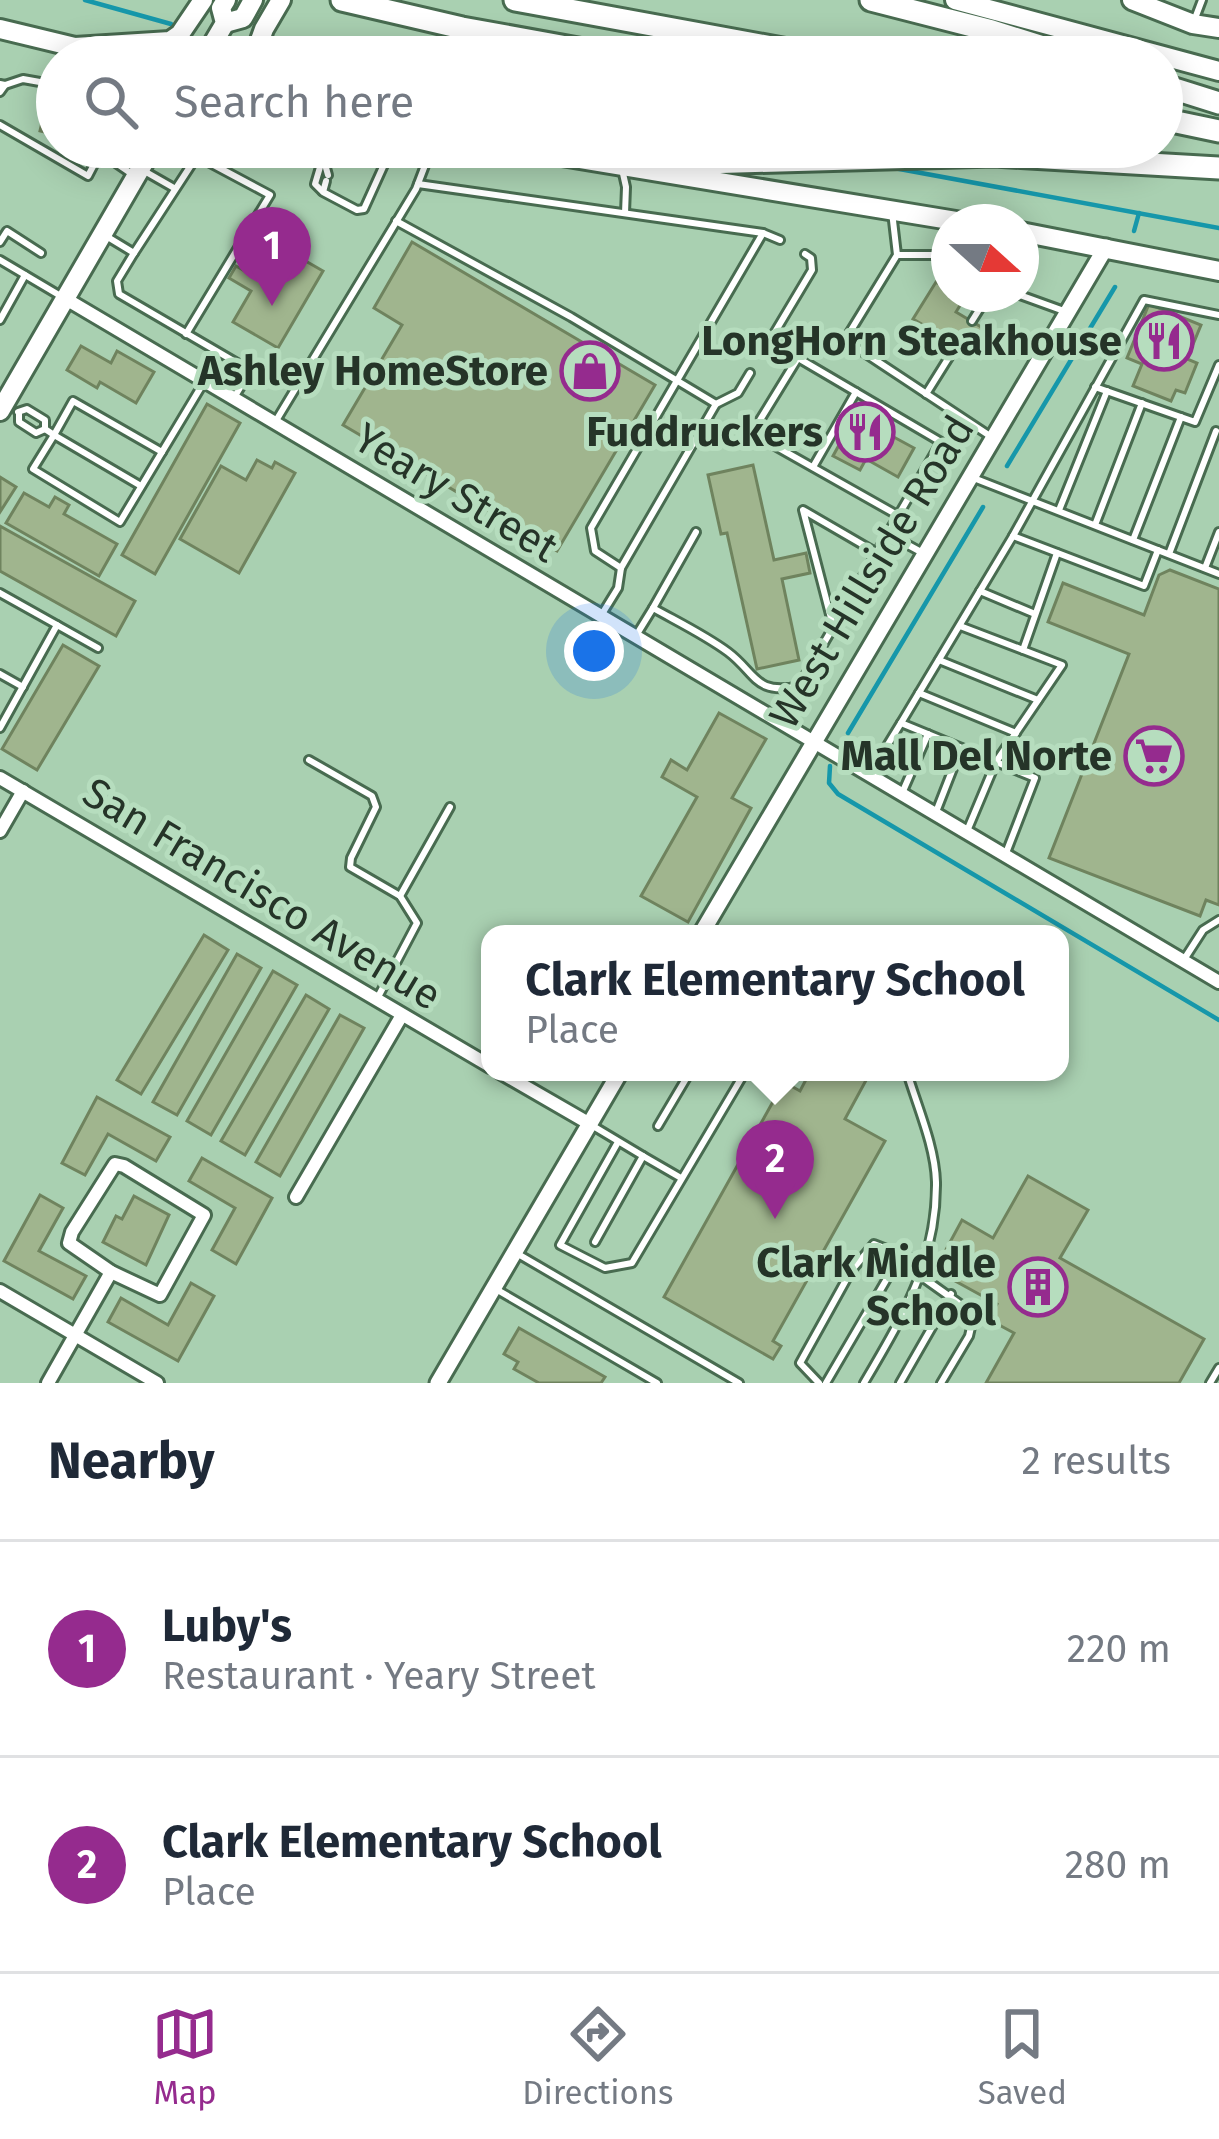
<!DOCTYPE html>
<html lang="en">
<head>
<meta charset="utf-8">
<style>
	body { margin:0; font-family:"Fira Sans",sans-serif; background:#f2f2f3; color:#1f2937 }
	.compass { position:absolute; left:931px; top:204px; width:108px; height:108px; border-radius:50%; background:#fff; box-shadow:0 6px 30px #0003; rotate:111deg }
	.you { position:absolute; left:594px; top:651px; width:42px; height:42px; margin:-30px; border:9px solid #fff; border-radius:50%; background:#1a73e8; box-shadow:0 0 0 18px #1a73e833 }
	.badge { display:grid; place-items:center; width:78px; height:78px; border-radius:50%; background:#952b8e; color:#fff; font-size:39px; font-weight:700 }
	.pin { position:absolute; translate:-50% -99px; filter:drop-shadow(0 3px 6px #0008) }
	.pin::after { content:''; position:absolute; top:63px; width:42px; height:36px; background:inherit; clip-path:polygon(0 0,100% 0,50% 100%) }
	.popup { position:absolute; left:481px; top:925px; width:588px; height:156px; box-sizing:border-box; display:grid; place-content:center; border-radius:24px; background:#fff; filter:drop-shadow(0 3px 9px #0005); font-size:39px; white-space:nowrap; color:#747a83 }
	.popup b { font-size:45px; color:#1f2937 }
	.popup::after { content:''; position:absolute; left:50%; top:100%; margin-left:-24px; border:24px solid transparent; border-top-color:#fff }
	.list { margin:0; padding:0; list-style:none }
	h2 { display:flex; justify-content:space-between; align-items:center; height:156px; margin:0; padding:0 48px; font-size:51px }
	h2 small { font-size:39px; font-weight:400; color:#747a83 }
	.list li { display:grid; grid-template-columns:78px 1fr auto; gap:36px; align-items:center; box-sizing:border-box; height:216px; padding:0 48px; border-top:3px solid #e0e1e3 }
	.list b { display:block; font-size:45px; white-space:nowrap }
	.list p { margin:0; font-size:39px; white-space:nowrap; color:#747a83 }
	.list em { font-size:39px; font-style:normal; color:#747a83 }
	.icon { flex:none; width:66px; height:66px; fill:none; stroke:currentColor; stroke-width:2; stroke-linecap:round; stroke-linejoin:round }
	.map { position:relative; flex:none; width:1219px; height:1383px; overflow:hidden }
	.search { position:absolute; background:#fff; box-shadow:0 6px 30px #0003; left:36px; right:36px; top:36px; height:132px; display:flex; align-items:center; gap:30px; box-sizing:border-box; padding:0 42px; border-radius:66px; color:#747a83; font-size:45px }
	.sheet { height:588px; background:#fff }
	nav { display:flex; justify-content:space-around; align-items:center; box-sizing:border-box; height:168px; border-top:3px solid #e0e1e3; background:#fff; font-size:33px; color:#747a83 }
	nav a { display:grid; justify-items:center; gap:6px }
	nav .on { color:#952b8e }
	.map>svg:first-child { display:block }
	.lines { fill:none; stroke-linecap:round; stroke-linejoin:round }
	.stream { stroke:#1697aa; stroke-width:4.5 }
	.building { fill:#a0b58e; stroke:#6f835e; stroke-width:3 }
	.service-casing { stroke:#486b50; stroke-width:12 }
	.minor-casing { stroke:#486b50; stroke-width:18 }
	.tertiary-casing { stroke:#486b50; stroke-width:21 }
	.secondary-casing { stroke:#486b50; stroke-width:24 }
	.motorway-casing { stroke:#486b50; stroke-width:27 }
	.service { stroke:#fff; stroke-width:6 }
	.minor { stroke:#fff; stroke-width:12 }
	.tertiary { stroke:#fff; stroke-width:15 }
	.secondary { stroke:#fff; stroke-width:18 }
	.motorway { stroke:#fff; stroke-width:21 }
	.labels { text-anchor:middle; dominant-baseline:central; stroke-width:10; stroke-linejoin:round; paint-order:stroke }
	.poi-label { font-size:42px; font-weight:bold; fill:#253428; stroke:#b6ddbe; text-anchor:end }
	.street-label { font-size:42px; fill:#253428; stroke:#b6ddbe }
</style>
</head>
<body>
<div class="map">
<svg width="1219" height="1383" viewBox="0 0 1219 1383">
	<rect width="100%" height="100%" fill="#a9d0b1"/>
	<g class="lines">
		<g class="stream">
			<polyline points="85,0 171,24"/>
			<polyline points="268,51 290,57"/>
			<polyline points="776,147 792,150"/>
			<polyline points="894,168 1219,228"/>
			<polyline points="1134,231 1139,213"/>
			<polyline points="1007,466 1115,287"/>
			<polyline points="848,733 983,507"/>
			<polyline points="830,766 829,783 838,794 1219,1020"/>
		</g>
	</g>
	<g class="building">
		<polygon points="52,80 57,81 57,135 40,131"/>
		<polygon points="412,242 655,385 557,551 343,425 402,325 374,308"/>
		<polygon points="276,244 323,271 278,348 233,322 251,291 229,278 236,266 257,278"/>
		<polygon points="936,282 949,290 949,294 964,299 956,312 1003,340 993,357 948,330 944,337 913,319"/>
		<polygon points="1149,304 1201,325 1187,359 1197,363 1185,393 1176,390 1171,401 1133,386 1142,364 1127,358"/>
		<polygon points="81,346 111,363 117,351 154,372 136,403 100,382 97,388 67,370"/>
		<polygon points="207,404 240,423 155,574 122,555"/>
		<polygon points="855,416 914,448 898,477 866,459 860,470 833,456"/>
		<polygon points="257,460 272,468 275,462 295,473 239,573 180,539 221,466 246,480"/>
		<polygon points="753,465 774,560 806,553 810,573 782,579 799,660 757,669 727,533 721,534 708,475"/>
		<polygon points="0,477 16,487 0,512"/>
		<polygon points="24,493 49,507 55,497 69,505 64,514 117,544 99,576 6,523"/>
		<polygon points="0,526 135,601 116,636 0,571"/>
		<polygon points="1170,570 1219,589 1219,905 1206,900 1200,916 1049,858 1129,654 1048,622 1063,583 1144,615 1159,575"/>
		<polygon points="63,645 99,666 37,770 2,749"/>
		<polygon points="719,713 766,739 732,798 751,808 688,922 641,896 697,797 662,777 671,760 687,770"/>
		<polygon points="204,935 228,950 141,1094 117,1080"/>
		<polygon points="237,954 261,968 177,1115 153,1102"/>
		<polygon points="273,971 297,985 211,1135 187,1121"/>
		<polygon points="306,995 329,1009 245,1155 221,1141"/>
		<polygon points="340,1015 364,1028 280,1176 256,1162"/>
		<polygon points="810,1072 870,1073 845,1119 885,1141 773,1341 781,1346 773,1359 664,1297 784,1082 800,1091"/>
		<polygon points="97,1097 170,1137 156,1161 108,1134 85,1175 62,1163"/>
		<polygon points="202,1158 272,1198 236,1264 212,1250 235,1208 189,1181"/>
		<polygon points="1028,1176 1088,1210 1060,1258 1204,1339 1179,1383 986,1383 1014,1333 988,1319 997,1304 935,1270 962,1220 993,1238"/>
		<polygon points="40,1195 63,1208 39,1251 86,1276 73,1299 4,1261"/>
		<polygon points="134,1196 169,1215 146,1265 103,1242 116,1216 122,1219"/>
		<polygon points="191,1283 214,1296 178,1361 108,1322 121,1298 168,1325"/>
		<polygon points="519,1328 605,1377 601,1383 539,1383 514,1369 518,1362 504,1354"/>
	</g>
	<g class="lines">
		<defs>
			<g id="service">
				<polyline points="1194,21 1202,0"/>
				<polyline points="0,84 5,85 0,92"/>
				<polyline points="5,85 23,79 51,84"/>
				<polyline points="0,125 88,176 103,147"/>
				<polyline points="326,147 323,157 328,175"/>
				<polyline points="100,152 132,174"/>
				<polyline points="622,169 626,187 625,213"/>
				<polyline points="146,172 174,188"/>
				<polyline points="326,181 323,192 357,210 364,209 392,147"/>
				<polyline points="418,184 763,233 591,528 595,551 621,568"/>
				<polyline points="322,191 315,184 323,157"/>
				<polyline points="892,212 897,255 845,340 990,436"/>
				<polyline points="396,221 571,317 716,404 621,568 618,588 602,614"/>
				<polyline points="763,233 780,240"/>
				<polyline points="106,236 134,253 117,281 119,294 244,367 246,378 235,396"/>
				<polyline points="0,242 7,231 41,253"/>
				<polyline points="134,253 197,156 270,195 186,334"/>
				<polyline points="897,255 942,255 949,259"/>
				<polyline points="0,260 64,298"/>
				<polyline points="1017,294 1064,311"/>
				<polyline points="0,320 25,275"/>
				<polyline points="972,321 989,294"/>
				<polyline points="769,342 812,270 811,258 805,254"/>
				<polyline points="1095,387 1195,422 1219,365"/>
				<polyline points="926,394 961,338"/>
				<polyline points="716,404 738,393 750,373"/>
				<polyline points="18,412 27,409 45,420 45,429 54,435 33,469 120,522 204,382"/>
				<polyline points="19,413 19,422 36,433 45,429"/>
				<polyline points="274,424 416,189 432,147"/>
				<polyline points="813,467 856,392"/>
				<polyline points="971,477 1219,574"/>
				<polyline points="141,486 54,435 73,401 162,452"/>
				<polyline points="1059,510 1107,391"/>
				<polyline points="1095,525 1142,403"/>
				<polyline points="888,534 921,552"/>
				<polyline points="1133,540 1181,417"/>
				<polyline points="1158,550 1144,586 1013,536 1144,300 1219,315"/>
				<polyline points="1169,554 1216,431"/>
				<polyline points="1205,568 1219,532"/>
				<polyline points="980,591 1035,614"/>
				<polyline points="0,593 57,625"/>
				<polyline points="653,608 696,532"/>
				<polyline points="833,626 803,510 877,553"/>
				<polyline points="960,626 1023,650"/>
				<path d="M637,634l16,-26c25,14 52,27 75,44 28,21 27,44 71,34l142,-244 -143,-84 -46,75 147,83"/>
				<polyline points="939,660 1038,700"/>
				<polyline points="0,674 23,687"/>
				<polyline points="919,693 1016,733"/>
				<polyline points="901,723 1013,536"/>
				<polyline points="0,728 57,625 98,648"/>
				<polyline points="309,760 372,796 376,807 351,858 350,867 400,896 417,923 378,997"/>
				<polyline points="871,772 901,723 996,762 1062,665 1023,650 1057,553"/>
				<polyline points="903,791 928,734"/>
				<polyline points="936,812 961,748"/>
				<polyline points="967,831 996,762 1035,778 1006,853"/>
				<polyline points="400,896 450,807"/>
				<polyline points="1183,961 1203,930 1219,920"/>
				<polyline points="593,1126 643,1156 595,1242"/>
				<polyline points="658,1126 690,1072"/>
				<polyline points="618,1142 560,1245 605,1268 632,1263 745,1072"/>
				<polyline points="643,1156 681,1178"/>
				<polyline points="518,1254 739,1383"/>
				<polyline points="922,1277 974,1314 969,1336 941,1383"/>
				<polyline points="494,1288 657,1383"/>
				<polyline points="819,1383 800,1363 851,1271 874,1244 923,1263"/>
				<polyline points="826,1383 902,1253"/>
				<path d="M864,1383c38,-65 73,-122 72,-201 -1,-36 -19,-76 -29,-110"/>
				<polyline points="900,1383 951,1294"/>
				<polyline points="1210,1383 1219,1368"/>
			</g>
			<g id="minor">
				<polyline points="66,299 1219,982"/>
				<polyline points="0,778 490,1066"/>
				<polyline points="0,831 23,791"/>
				<polyline points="500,1072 590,1124"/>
				<polygon points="115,1164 124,1166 204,1215 160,1295 111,1272 69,1243 72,1232"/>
				<polyline points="296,1197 402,1015"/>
				<polyline points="0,1291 157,1383"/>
				<polyline points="48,1383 111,1272"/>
			</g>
			<g id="tertiary">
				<polyline points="701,934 1106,247"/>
				<polyline points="438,1383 620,1072"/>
			</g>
			<g id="secondary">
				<polyline points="955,0 1219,71"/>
				<polyline points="1132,0 1193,24 1219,28"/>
				<polyline points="225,23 243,18 253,0"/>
				<polyline points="0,29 83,49"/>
				<polyline points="75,47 170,41 180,34 203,0"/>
				<polyline points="205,57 225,23 221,8 226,0"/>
				<polyline points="254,57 264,29 281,0"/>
				<polyline points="507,147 962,222"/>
				<polyline points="1021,232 1219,271"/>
				<polyline points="0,411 153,147"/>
			</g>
			<g id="motorway">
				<polyline points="342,0 462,28 622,57"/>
				<polyline points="515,0 826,57"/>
				<polyline points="871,0 992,31 1075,57"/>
				<polyline points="1162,85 1219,103"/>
				<polyline points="1162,119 1219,131"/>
				<polyline points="632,165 994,155 1219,168"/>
			</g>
		</defs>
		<use href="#service" class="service-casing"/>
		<use href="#minor" class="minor-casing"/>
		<use href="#tertiary" class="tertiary-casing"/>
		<use href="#secondary" class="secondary-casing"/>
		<use href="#motorway" class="motorway-casing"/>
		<use href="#service" class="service"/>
		<use href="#minor" class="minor"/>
		<use href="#tertiary" class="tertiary"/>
		<use href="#secondary" class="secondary"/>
		<use href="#motorway" class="motorway"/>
	</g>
	<defs>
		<symbol id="restaurant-ring" viewBox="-11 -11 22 22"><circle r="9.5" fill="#b6ddbe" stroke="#952b8e" stroke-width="1.5"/><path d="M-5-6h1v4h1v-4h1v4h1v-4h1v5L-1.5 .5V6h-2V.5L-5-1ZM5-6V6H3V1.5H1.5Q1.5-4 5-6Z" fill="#952b8e"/></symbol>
		<symbol id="shop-ring" viewBox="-11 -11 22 22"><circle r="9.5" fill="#b6ddbe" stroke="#952b8e" stroke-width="1.5"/><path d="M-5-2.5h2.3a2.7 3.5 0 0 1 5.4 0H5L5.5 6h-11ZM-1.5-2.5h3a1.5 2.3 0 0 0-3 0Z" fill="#952b8e"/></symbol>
		<symbol id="supermarket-ring" viewBox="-11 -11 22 22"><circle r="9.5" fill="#b6ddbe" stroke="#952b8e" stroke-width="1.5"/><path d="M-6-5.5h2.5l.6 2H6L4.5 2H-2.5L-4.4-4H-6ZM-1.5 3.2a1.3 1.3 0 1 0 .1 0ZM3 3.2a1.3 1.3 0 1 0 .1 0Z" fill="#952b8e"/></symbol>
		<symbol id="building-ring" viewBox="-11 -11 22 22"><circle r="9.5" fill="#b6ddbe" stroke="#952b8e" stroke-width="1.5"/><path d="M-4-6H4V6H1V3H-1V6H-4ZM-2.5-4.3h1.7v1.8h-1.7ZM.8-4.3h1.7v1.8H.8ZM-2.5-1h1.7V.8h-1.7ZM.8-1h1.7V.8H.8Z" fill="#952b8e"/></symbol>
	</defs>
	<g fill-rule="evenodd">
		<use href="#restaurant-ring" x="1131" y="308" width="66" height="66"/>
		<use href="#shop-ring" x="557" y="338" width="66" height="66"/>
		<use href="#restaurant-ring" x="832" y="399" width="66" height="66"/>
		<use href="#supermarket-ring" x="1121" y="723" width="66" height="66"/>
		<use href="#building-ring" x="1005" y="1254" width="66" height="66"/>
	</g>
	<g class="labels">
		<g class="poi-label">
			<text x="1122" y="341">LongHorn Steakhouse</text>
			<text x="548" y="371">Ashley HomeStore</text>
			<text x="823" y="432">Fuddruckers</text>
			<text x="1112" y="756">Mall Del Norte</text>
			<text x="996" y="1263">Clark Middle<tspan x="996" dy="48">School</tspan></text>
		</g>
		<g class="street-label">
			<text transform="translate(456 493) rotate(31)">Yeary Street</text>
			<text transform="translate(872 572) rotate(-59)">West Hillside Road</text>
			<text transform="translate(262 894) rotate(31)">San Francisco Avenue</text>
		</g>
	</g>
</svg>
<svg class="compass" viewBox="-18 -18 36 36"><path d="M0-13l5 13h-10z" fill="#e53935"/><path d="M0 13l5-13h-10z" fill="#747a83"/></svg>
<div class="you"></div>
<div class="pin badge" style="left:272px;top:306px">1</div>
<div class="pin badge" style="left:775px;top:1219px">2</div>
<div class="popup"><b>Clark Elementary School</b>Place</div>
<div class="search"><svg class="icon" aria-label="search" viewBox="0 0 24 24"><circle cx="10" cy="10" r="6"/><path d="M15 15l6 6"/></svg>Search here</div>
</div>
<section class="sheet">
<h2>Nearby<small>2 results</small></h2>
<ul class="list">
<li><span class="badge">1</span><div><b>Luby's</b><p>Restaurant · Yeary Street</p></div><em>220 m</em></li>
<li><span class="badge">2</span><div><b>Clark Elementary School</b><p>Place</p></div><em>280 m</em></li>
</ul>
</section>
<nav>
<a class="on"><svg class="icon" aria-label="map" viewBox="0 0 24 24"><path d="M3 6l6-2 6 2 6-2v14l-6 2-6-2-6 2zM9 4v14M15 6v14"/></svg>Map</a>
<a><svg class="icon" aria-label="directions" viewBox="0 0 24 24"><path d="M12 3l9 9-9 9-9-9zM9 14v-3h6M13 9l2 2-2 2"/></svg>Directions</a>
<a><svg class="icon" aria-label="saved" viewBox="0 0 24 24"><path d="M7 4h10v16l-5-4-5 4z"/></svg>Saved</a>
</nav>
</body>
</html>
